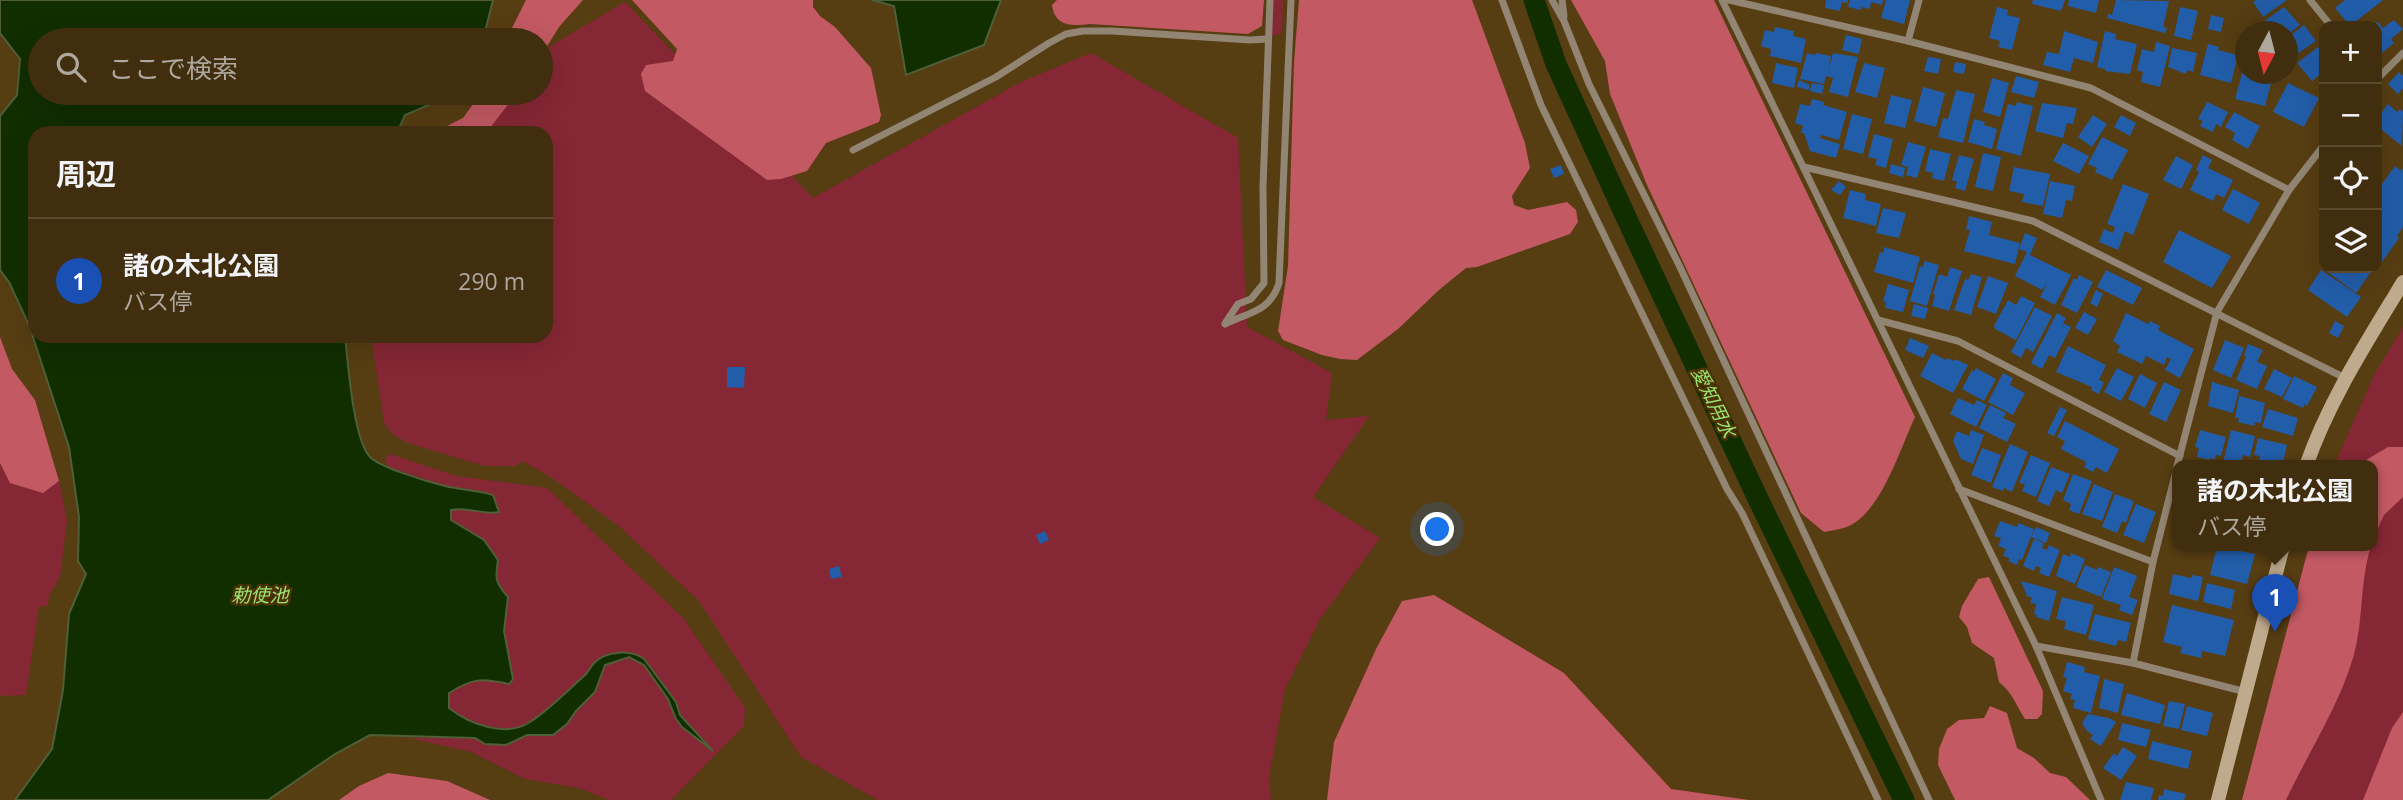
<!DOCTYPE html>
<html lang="ja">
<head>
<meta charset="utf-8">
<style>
	body { margin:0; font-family:"Open Sans","Noto Sans JP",sans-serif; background:#4c3a1c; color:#f1f3f6 }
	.controls { position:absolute; right:21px; top:21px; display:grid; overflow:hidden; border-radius:14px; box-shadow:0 7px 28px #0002 }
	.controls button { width:63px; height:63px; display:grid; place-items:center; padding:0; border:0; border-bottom:2px solid #5a4a2e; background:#412e0e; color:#f1f3f6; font:35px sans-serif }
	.compass { position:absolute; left:2235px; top:21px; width:63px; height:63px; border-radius:50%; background:#412e0e; box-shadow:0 7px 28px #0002; rotate:187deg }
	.you { position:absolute; left:1438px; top:530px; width:24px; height:24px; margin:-18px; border:5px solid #fff; border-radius:50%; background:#1a73e8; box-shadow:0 0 0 10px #1a73e833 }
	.badge { display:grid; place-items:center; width:46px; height:46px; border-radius:50%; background:#e69b98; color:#fff; font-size:23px; font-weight:700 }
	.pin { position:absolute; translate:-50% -58px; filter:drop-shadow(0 2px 4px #0008) }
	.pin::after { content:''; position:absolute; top:37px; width:24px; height:21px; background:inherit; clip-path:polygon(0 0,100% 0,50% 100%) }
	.popup { position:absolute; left:2172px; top:460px; width:206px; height:91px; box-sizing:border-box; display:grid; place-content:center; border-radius:14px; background:#412e0e; filter:drop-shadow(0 2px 5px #0005); font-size:23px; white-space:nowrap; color:#aea89e }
	.popup b { font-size:26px; color:#f1f3f6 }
	.popup::after { content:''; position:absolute; left:50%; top:100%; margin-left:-14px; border:14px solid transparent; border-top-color:#412e0e }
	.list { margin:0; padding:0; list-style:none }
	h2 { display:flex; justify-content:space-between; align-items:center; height:91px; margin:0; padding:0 28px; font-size:30px }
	h2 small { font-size:23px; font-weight:400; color:#aea89e }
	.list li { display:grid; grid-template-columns:46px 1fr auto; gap:21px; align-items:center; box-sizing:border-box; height:126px; padding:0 28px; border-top:2px solid #5a4a2e }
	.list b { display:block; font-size:26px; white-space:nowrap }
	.list p { margin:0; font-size:23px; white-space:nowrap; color:#aea89e }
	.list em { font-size:23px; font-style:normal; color:#aea89e }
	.icon { flex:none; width:38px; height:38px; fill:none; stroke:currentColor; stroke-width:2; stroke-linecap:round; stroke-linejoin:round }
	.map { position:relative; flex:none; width:2403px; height:800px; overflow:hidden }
	.search { position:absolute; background:#412e0e; box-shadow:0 7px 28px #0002; left:28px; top:28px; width:525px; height:77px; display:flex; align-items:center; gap:18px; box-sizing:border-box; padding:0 24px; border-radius:38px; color:#aea89e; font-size:26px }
	.panel { position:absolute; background:#412e0e; box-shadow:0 7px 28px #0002; left:28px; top:126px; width:525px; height:217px; border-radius:21px }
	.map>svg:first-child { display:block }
	.green { fill:#862735 }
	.forest { fill:#c35963 }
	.water { fill:#112e00; stroke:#4f5f38; stroke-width:2 }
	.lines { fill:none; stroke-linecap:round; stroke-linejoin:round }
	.canal { stroke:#112e00; stroke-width:21 }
	.building { fill:#225da9 }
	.street { stroke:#928573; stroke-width:7 }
	.secondary { stroke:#bfaa8d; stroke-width:14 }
	.labels { text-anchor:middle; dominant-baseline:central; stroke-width:5; stroke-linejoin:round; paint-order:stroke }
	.water-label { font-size:19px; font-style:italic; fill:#9ae674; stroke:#4c3204 }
</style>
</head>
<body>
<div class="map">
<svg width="2403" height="800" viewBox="0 0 2403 800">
	<rect width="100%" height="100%" fill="#573d12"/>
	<g class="green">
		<polygon points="1273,0 1283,0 1282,31 1280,34 1273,36 1270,30"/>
		<polygon points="625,2 813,198 1021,82 1091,53 1238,138 1247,327 1332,373 1326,420 1369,416 1313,497 1380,538 1320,619 1285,689 1269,777 1271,800 878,800 801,757 699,601 619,526 551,477 522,461 516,466 485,466 408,443 392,434 384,422 371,336 546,336 546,133 475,133 508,93 541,93 542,51"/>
		<polygon points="2403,327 2403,800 2243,800 2309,546 2373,546 2373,466 2334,466 2374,375"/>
		<path d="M390,454l66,22 91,12 137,131 61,89 -1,18 -73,74h-62l-30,-12 -54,-9 -54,-27 -61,-14h65l10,6 21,1 21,-10h26l14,-11 9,-13 19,-19 10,-27 24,-8 15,8 25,34 7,20 6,7 26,19 -28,-30 -4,-13 -32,-43c-13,-10 -38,-8 -50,4 -4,4 -5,9 -10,13 -16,14 -36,35 -54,46 -24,16 -61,2 -81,-14v-15c25,-15 32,-16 60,-9l4,-5 -9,-48 3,-34c-12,-15 -12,-18 -9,-37l-14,-20 -33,-20v-10c17,-4 32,7 48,2l-6,-17 -11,-4 -36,-5 -58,-19 -3,-8z"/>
		<polygon points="0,463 10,483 43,492 59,481 67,520 60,577 49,596 48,606 39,606 26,695 0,696"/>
	</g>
	<g class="forest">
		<polygon points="526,0 583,0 559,27 541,56 541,40 506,40"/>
		<polygon points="632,0 813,0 813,7 820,16 835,27 871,68 881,115 879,122 826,143 807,171 781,179 767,180 645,91 641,74 646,65 673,61 677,49"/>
		<path d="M1057,0h207l-2,26 -14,8 -158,-10c-18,2 -35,3 -38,-19z"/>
		<polygon points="1299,0 1472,0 1525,143 1530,168 1512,196 1514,205 1528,210 1567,202 1576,210 1578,222 1570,234 1477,267 1466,268 1439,290 1398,329 1357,360 1340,359 1322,355 1283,340 1278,331 1288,266 1294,62"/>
		<path d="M1571,0h143l201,417c-14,30 -33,92 -64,108 -7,4 -18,5 -27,7l-23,-19 -154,-328 -37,-91 -5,-33z"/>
		<polygon points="481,93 517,93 486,133 433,133 463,118"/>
		<polygon points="0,337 12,369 35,400 59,481 43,493 10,483 0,463"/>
		<polygon points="2388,447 2403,447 2403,497 2384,515 2373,539 2373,466 2356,466"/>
		<path d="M2309,546h62c-12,39 -7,75 -18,112 -15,50 -45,95 -67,142h-44z"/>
		<path d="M1989,577l54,114 -1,23 -5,5h-12c-9,-14 -13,-27 -26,-37l-5,-24 -22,-15 -5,-16 -8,-10 3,-11 16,-27z"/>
		<polygon points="1434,595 1564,673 1671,789 1749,800 1327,800 1334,742 1377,647 1402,601"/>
		<polygon points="1990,706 2007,713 2017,748 2034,758 2050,773 2066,777 2090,800 1955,800 1938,765 1939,749 1947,729 1959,720 1984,718"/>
		<polygon points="2403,712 2403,800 2363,800 2392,728"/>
		<polygon points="388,773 447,781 490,800 339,800 359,786"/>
	</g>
	<g class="water">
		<path d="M0,0h493l-10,40h-443v53h417l-52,22 -8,18h-362v203h310c3,26 8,103 25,121 11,11 59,25 75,29 16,4 32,4 48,9l6,17c-16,4 -31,-6 -48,-2v10l33,20 14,20c-3,19 -3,22 10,37l-4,34 9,48 -4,5c-28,-6 -36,-6 -60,9v15c20,16 57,30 81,14 19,-12 37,-31 54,-46 5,-4 6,-9 10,-13 12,-12 37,-14 50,-4l32,43 4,13 33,36 -31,-24 -6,-8 -8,-20 -24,-34 -15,-8 -24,8 -10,27 -19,19 -9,13 -14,11h-26l-21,10 -21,-1 -10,-6 -105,-3 -35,19 -67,46h-253l37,-51 11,-59 6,-76 17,-40 -8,-13 1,-44 -10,-70 -40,-122 -20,-43 -9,-12v-154l17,-21 3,-36 -20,-26z"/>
		<polygon points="872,0 1001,0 984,45 906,75 894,6"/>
	</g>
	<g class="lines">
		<polyline class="canal" points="1534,0 1556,64 1626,217 1759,501 1904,800"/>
	</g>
	<g class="building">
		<polygon points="1826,0 1848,0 1848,3 1842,2 1840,11 1825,8"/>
		<polygon points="1850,0 1883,0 1882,5 1871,2 1870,9 1862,7 1861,10 1848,7"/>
		<polygon points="1886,0 1910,0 1904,24 1881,18"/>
		<polygon points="2033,0 2065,0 2061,11 2032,4"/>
		<polygon points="2069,0 2099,0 2096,13 2068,6"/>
		<polygon points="2116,0 2169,1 2163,27 2167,28 2165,33 2107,18 2108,14 2112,15"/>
		<polygon points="2256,0 2287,0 2263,17 2253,2"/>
		<polygon points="2345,0 2383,0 2350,26 2335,8"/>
		<polygon points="1997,7 2008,10 2007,15 2020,18 2012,50 1998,47 2000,41 1989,38"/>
		<polygon points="2180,7 2198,11 2191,40 2174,36"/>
		<polygon points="2284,7 2300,25 2288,34 2288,32 2266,32 2260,24"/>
		<polygon points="2211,15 2224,18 2221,32 2208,29"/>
		<polygon points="2394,20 2403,29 2391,39 2394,43 2377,57 2377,26 2372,26 2378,22 2383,28"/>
		<polygon points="2304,25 2316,41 2291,58 2288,53 2288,37"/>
		<polygon points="1775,27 1794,31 1793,36 1806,39 1801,63 1770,56 1771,49 1761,46 1765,30 1774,32"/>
		<polygon points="2064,31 2098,42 2093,63 2074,58 2070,72 2043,65 2047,52 2059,54"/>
		<polygon points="2105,31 2116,34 2115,39 2137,44 2130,74 2105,71 2105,69 2097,67"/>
		<polygon points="1846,35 1862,39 1859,54 1842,50"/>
		<polygon points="2156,42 2170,46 2160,87 2141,82 2143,72 2137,70 2142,49 2154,52"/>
		<polygon points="2208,44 2219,47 2218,50 2238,55 2231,83 2200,75"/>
		<polygon points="2318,47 2324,55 2324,71 2312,81 2297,63"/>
		<polygon points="2172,48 2197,53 2193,72 2187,70 2186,74 2168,67"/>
		<polygon points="1807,53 1815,55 1816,53 1831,56 1828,71 1833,53 1858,57 1848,97 1829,92 1833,78 1826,76 1824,84 1800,79"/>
		<polygon points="1928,57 1941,59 1938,74 1924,71"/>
		<polygon points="1955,62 1966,64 1964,74 1953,72"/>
		<polygon points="1776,63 1798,68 1794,88 1772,83"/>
		<polygon points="1864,63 1885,68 1877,98 1855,92"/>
		<polygon points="2399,72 2403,76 2403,88 2398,94 2388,84"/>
		<polygon points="2242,73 2257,77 2256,80 2271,83 2265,106 2235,99"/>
		<polygon points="2016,76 2039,82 2034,98 2011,92"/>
		<polygon points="1992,78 2009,83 2000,117 1983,112"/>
		<polygon points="1799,80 1810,85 1809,90 1797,87"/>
		<polygon points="1812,83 1824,85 1822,94 1810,91"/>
		<polygon points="2288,83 2319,98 2304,127 2273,112"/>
		<polygon points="1923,87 1945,93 1936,127 1914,121"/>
		<polygon points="1956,90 1975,94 1963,143 1938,137 1943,118 1948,119"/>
		<polygon points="1891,95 1912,100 1905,128 1884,123"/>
		<polygon points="1812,99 1824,102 1823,105 1847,112 1839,140 1821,135 1820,138 1840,144 1836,158 1810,151 1804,133 1801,133 1803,126 1795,123 1800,104 1810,106"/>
		<polygon points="2017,102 2033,106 2021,156 1996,149 2008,104 2016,106"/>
		<polygon points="2207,102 2228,112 2221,127 2216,124 2213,132 2200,126 2203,121 2198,119"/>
		<polygon points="2042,103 2077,108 2073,124 2067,123 2063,138 2035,131"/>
		<polygon points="2388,104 2397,112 2400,109 2403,112 2402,146 2377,126 2377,119"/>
		<polygon points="2234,112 2260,126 2248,149 2232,140 2235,133 2225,127"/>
		<polygon points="1852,114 1872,119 1863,154 1843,149"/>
		<polygon points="2093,115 2107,124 2092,147 2078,137"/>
		<polygon points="2121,115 2136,123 2130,136 2114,127"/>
		<polygon points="1974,119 1985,122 1984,125 1997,129 1992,149 1968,142"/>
		<polygon points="1874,134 1893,139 1886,168 1875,165 1877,159 1868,157"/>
		<polygon points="2102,137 2128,150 2112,180 2095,172 2097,168 2088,164"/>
		<polygon points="1908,142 1926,147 1917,178 1906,175 1908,167 1901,165"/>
		<polygon points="2063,143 2089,156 2079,174 2053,161"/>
		<polygon points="1930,149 1951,154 1944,181 1932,178 1933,173 1925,171"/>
		<polygon points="1983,153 2001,157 1993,191 1975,187"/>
		<polygon points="1959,155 1974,159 1965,191 1955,188 1957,182 1952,180"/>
		<polygon points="2203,155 2212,160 2208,168 2233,180 2224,198 2216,194 2213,201 2190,190 2199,172 2196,170"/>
		<polygon points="2176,156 2193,165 2181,189 2163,180"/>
		<polygon points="1891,164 1905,168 1903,177 1889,173"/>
		<polygon points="1561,165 1564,174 1554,178 1550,169"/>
		<polygon points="2395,166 2401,171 2403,168 2403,227 2397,236 2399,238 2379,266 2377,265 2377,191"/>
		<polygon points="2014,167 2050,174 2043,206 2022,202 2024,194 2009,191"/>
		<polygon points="1839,181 1846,187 1840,195 1831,190"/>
		<polygon points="2050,181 2075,186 2072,201 2066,200 2062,218 2043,214"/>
		<polygon points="2123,184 2149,194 2133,235 2125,231 2118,250 2099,242 2104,229 2113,233 2115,227 2107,224"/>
		<polygon points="2233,189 2260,203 2249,224 2222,210"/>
		<polygon points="1850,190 1866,194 1865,200 1881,204 1876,226 1843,218"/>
		<polygon points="1883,208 1906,213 1899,238 1876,233"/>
		<polygon points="1969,216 1992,222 1989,235 2020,243 2015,264 1964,251 1970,230 1966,229"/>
		<polygon points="2179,230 2231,256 2212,288 2163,262"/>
		<polygon points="2025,233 2037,238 2030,255 2071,275 2055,305 2040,297 2047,284 2042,290 2015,276 2027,252 2019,249"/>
		<polygon points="1884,247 1920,257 1913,283 1874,272 1880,252 1883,253"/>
		<polygon points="1924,261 1939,265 1927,306 1910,301 1920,266 1923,267"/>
		<polygon points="1950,267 1962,271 1949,311 1932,306 1935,295 1933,294 1939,274 1947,277"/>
		<polygon points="2322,268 2374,268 2356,293"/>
		<polygon points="2106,270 2142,288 2133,305 2097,287"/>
		<polygon points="2321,270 2361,297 2347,317 2308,290"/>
		<polygon points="1971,274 1982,277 1971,315 1954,310 1965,279 1968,280"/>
		<polygon points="2079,275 2093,282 2077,313 2061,305 2074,278 2077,280"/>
		<polygon points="1988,276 2008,283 1996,314 1977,307"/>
		<polygon points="1888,284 1909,290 1903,312 1885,308 1886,302 1883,301"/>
		<polygon points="2096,290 2103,294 2097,307 2090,303"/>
		<polygon points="2021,296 2035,303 2016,340 1995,329 1994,326 2008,300 2016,305"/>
		<polygon points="1914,304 1928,308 1925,319 1911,316"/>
		<polygon points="2035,307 2052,316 2033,352 2026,348 2021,358 2011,352"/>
		<polygon points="2084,312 2097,319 2088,335 2075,328"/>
		<polygon points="2057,313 2066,318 2063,323 2071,327 2055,358 2049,355 2042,369 2031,363"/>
		<polygon points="2126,313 2148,324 2150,321 2160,326 2158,330 2194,349 2180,378 2165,370 2171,359 2167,357 2164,365 2146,356 2142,364 2117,352 2120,346 2113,341"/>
		<polygon points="2335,321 2344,326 2338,338 2329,333"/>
		<polygon points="1910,338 1929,346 1923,358 1905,350"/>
		<polygon points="2225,340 2244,348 2231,378 2213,370"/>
		<polygon points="2248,344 2263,350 2257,362 2267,366 2257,389 2236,380 2246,357 2244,355"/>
		<polygon points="2068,346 2106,365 2099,380 2104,382 2099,394 2091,390 2092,387 2056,372"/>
		<polygon points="1932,353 1946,360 1947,358 1954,361 1955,359 1968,365 1953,393 1920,376"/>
		<polygon points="727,367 745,367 744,388 727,387"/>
		<polygon points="1976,368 1996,379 1984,401 1962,389 1972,370 1974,372"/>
		<polygon points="2117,368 2134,377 2121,401 2104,392"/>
		<polygon points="2274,369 2292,378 2282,397 2264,389"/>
		<polygon points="2003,373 2013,378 2010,385 2025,393 2013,415 1988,402"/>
		<polygon points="2140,374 2157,383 2145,408 2128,399"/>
		<polygon points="2294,376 2317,387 2307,406 2305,404 2303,408 2283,399"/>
		<polygon points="2164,382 2181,390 2166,422 2149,414"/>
		<polygon points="2212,382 2239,390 2233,413 2208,406"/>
		<polygon points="2239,396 2265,403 2261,423 2255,422 2254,426 2238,422 2239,418 2235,418"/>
		<polygon points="1958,398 1974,405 1977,400 1987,405 1976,427 1950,414"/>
		<polygon points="1990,405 2006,413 2003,418 2016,424 2007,442 1979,428"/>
		<polygon points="2060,407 2067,410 2054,436 2047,433"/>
		<polygon points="2268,409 2298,418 2293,436 2262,427"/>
		<polygon points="2065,421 2119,449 2107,473 2096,467 2093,472 2084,467 2086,462 2061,449 2065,441 2057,437"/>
		<polygon points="1971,430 1984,435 1973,464 1961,459 1953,441 1957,431 1969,436"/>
		<polygon points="2200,430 2226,437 2221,456 2216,455 2215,459 2210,458 2210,460 2197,457 2199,448 2195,447"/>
		<polygon points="2231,430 2255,436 2250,457 2243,455 2241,463 2237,461 2236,466 2223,463"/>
		<polygon points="2258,438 2287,445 2283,462 2276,461 2275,463 2259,460 2260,456 2254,455"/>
		<polygon points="2010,444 2028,452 2012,492 2004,488 2003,491 1992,487"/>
		<polygon points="1982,448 2001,455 1991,483 1971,475"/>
		<polygon points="2031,455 2050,463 2036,497 2022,491 2025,484 2019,483"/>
		<polygon points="2051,467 2070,474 2062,493 2056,490 2049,506 2037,501"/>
		<polygon points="2073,474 2092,481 2079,514 2069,510 2071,504 2063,500"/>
		<polygon points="2094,484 2113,492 2102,521 2082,514"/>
		<polygon points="2115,494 2134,501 2126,523 2122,521 2117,533 2102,527"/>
		<polygon points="2136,504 2156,512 2144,543 2123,535"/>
		<polygon points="2000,521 2017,527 2018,523 2034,529 2022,560 2019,559 2017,565 2008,561 2010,558 2003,556 2006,549 1998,546 2001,538 1994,536"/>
		<polygon points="2036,527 2050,533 2046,543 2031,537"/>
		<polygon points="1045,531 1049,540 1040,544 1036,535"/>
		<polygon points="2034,539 2044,543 2042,548 2047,550 2049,545 2060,550 2049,577 2039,573 2041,568 2036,566 2034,571 2023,566"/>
		<polygon points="2217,546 2255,554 2247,584 2210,575"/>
		<polygon points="2071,553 2085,559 2075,584 2056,576 2063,554 2070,557"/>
		<polygon points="2085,565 2097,570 2098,567 2111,572 2101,597 2076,587"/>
		<polygon points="839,566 842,577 831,579 829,569"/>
		<polygon points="2114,567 2137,576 2129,597 2138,600 2132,615 2119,610 2121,605 2102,599"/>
		<polygon points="2173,574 2191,578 2192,575 2203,577 2198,601 2169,594"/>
		<polygon points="2021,581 2057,591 2049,621 2036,617 2037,615 2034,614 2036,604 2030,603 2032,598 2027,596"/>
		<polygon points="2207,583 2235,590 2231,609 2203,602"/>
		<polygon points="2062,597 2094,605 2086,635 2064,629 2066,621 2056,619"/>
		<polygon points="2172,605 2234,620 2225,656 2202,651 2201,658 2180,653 2182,647 2163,642"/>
		<polygon points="2095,614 2131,623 2126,642 2118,640 2116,646 2088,639"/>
		<polygon points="2067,662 2085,667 2084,672 2100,676 2091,713 2073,708 2075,700 2070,699 2072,694 2063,691 2067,678 2063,677"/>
		<polygon points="2104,679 2124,684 2118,713 2099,708"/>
		<polygon points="2127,693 2165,705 2160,724 2121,715"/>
		<polygon points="2169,701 2185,704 2179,729 2163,726"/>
		<polygon points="2187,706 2213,713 2207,736 2181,730"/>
		<polygon points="2088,714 2109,718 2116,722 2101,746 2090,739 2093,735 2087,731 2082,723"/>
		<polygon points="2122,723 2151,730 2146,747 2118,740"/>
		<polygon points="2152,741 2192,751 2188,769 2148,759"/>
		<polygon points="2123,747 2137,756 2121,780 2103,768 2114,753 2117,756"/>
		<polygon points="2126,782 2154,788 2151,800 2120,800"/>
		<polygon points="2164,789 2186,794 2184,800 2158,800 2159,795 2163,796"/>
	</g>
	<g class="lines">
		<g class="street">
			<polyline points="1502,0 1541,105 1727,489 1742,513 1878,800"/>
			<polyline points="1552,0 1564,21 1589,84 1679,265 1929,800"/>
			<polyline points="1562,0 1564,16"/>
			<polyline points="1722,0 2036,646 2101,800"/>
			<polyline points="1729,0 1908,41 2091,88 2289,190"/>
			<polyline points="2310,0 2331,26"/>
			<polyline points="1908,41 1919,0"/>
			<polyline points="2377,79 2403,53"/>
			<polyline points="853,150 996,77 1049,43 1066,34 1083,31 1112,31 1250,40 1267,39"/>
			<polyline points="1804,167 2033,221 2345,378"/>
			<polyline points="1878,320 1958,341 2180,456"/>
			<polyline points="1226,322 1238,304 1251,299 1264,283 1263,187 1270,0"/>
			<path d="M1225,324c24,-12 45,-12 54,-41l12,-283"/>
			<polyline points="2177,466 2217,312 2289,190 2324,145"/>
			<polyline points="1959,489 2153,562"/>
			<polyline points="2036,646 2133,663 2246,692"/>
			<polyline points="2133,663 2153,562 2177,467"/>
		</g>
		<g class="secondary">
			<path d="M2306,466c23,-66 61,-124 97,-184"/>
			<polyline points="2218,800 2283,546"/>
		</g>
	</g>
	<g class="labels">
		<g class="water-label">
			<text transform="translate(1714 402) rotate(64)">愛知用水</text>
			<text x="260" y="595">勅使池</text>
		</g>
	</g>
</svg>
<div class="controls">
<button>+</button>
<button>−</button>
<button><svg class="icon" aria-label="locate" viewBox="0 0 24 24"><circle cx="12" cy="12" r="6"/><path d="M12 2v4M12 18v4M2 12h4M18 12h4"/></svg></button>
<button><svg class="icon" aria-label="layers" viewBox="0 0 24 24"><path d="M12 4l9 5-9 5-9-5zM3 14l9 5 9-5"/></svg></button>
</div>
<svg class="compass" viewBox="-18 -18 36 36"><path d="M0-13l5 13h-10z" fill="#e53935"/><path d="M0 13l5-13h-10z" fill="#aea89e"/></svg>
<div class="you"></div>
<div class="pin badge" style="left:2275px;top:632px;background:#1a4fb4">1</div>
<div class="popup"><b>諸の木北公園</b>バス停</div>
<div class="search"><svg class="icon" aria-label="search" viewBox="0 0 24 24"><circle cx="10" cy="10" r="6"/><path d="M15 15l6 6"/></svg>ここで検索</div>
<section class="panel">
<h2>周辺<small></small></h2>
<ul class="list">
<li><span class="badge" style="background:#1a4fb4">1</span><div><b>諸の木北公園</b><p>バス停</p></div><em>290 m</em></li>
</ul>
</section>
</div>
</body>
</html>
